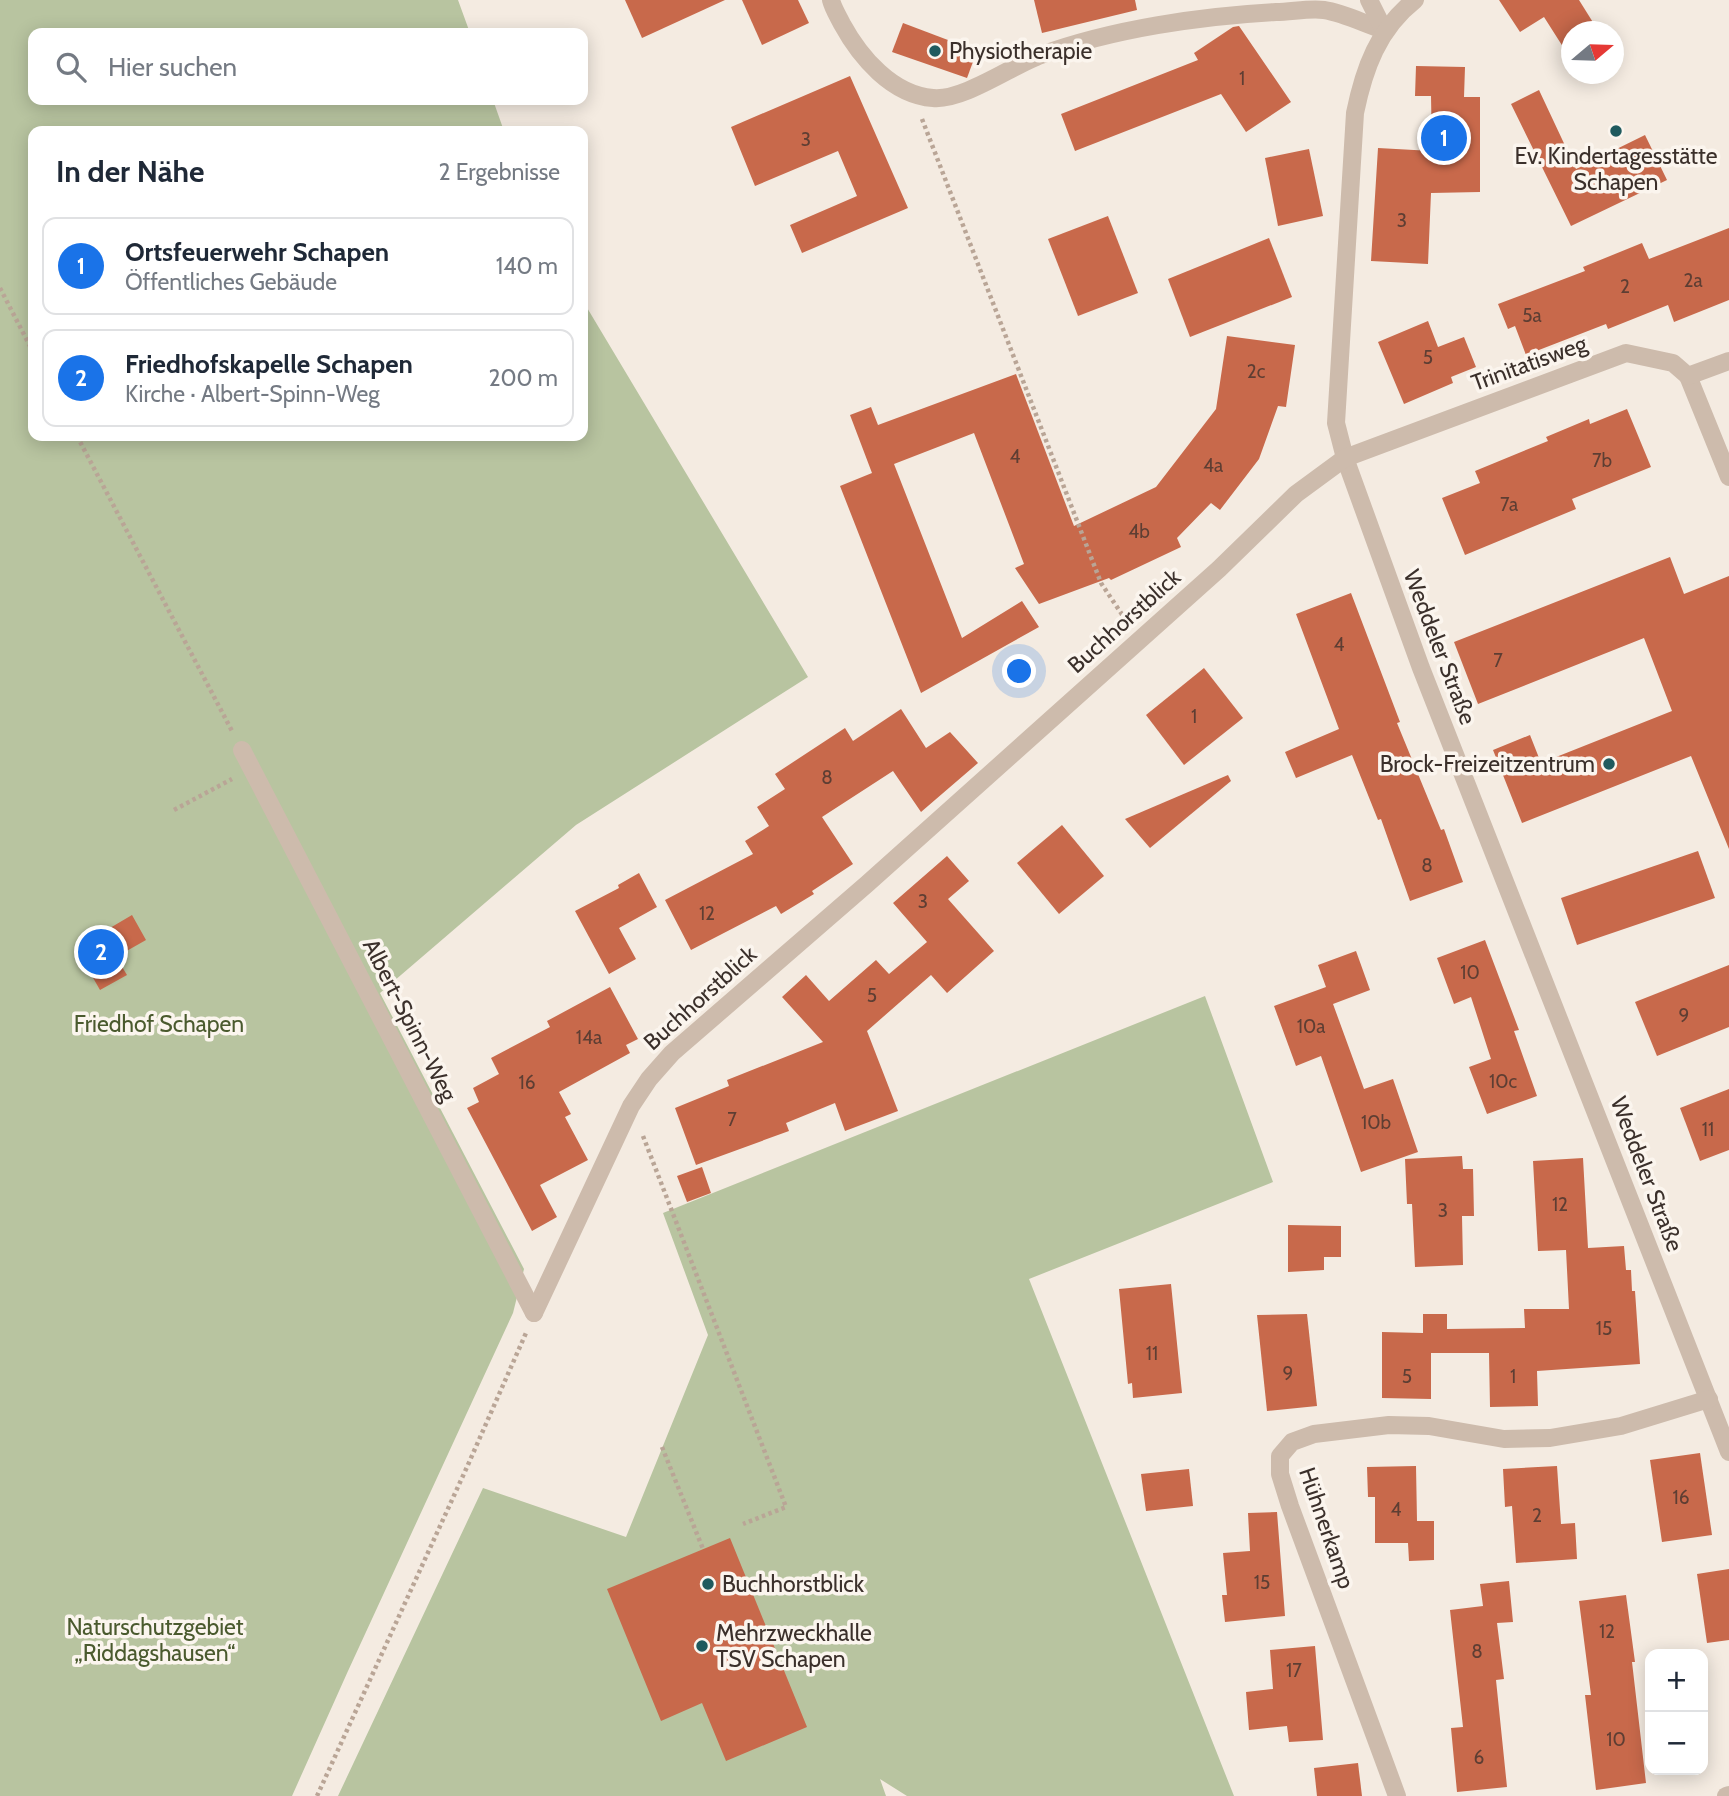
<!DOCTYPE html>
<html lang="de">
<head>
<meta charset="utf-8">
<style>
	body { margin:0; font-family:Cabin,sans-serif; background:#f2f2f3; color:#1f2937 }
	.controls { position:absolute; right:21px; bottom:21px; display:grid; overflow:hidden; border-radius:14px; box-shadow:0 4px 18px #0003 }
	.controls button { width:63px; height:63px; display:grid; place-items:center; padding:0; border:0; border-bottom:2px solid #e0e1e3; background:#fff; color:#1f2937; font:35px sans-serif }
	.compass { position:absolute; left:1561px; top:21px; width:63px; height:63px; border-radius:50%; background:#fff; box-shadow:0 4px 18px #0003; rotate:71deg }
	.you { position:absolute; left:1020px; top:672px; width:24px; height:24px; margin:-18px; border:5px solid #fff; border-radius:50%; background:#1a73e8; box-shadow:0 0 0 10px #1a73e833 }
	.badge { display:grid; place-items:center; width:46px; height:46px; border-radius:50%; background:#1a73e8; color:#fff; font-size:23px; font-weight:700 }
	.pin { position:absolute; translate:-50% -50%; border:4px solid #fff; box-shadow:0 2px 7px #0006 }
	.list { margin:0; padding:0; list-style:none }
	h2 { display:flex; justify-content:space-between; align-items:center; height:91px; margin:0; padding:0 28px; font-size:30px }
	h2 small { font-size:23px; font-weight:400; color:#747a83 }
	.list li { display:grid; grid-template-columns:46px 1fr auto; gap:21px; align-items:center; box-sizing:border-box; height:98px; margin:0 14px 14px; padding:0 14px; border:2px solid #e0e1e3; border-radius:14px }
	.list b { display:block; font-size:26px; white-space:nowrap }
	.list p { margin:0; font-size:23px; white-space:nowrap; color:#747a83 }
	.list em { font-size:23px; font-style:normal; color:#747a83 }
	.icon { flex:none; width:38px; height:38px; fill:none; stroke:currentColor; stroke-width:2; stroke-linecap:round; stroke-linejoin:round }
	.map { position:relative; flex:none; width:1729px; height:1796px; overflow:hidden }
	.search { position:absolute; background:#fff; box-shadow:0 4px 18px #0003; left:28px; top:28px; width:560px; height:77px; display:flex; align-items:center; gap:18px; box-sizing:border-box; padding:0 24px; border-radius:14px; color:#747a83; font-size:26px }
	.panel { position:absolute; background:#fff; box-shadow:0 4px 18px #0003; left:28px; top:126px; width:560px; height:315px; border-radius:14px }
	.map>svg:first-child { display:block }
	.green { fill:#b8c4a0 }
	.building { fill:#c8694b }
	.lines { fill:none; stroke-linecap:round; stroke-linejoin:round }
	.path { stroke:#b9a596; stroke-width:4.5; stroke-dasharray:3.5 3.5; stroke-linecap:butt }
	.minor { stroke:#cdbbac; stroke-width:18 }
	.poi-dot { fill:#1f5a5e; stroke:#fbf5ee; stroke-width:2.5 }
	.labels { text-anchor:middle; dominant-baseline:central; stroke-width:7; stroke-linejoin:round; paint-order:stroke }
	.number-label { font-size:19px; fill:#5e3e33 }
	.poi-label { font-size:23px; fill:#3b302b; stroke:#fbf5ee; text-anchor:start }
	.street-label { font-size:23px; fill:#3b302b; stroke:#fbf5ee }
	.park-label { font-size:23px; fill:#4a5a2e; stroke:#fbf5ee }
</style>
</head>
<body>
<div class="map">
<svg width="1729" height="1796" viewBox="0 0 1729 1796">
	<rect width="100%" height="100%" fill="#f4ebe1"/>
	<g class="green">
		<polygon points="0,0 458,0 470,33 33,33 33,100 493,100 504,131 33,131 33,436 583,436 583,301 808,677 576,825 380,993 524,1269 513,1313 348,1671 292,1796 0,1796"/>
		<polygon points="1205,996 1273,1182 1029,1279 1234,1796 907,1796 880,1779 886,1796 338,1796 483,1488 626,1537 708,1335 663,1213"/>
	</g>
	<g class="building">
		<polygon points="625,0 725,0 642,38"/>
		<polygon points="742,0 798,0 809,23 762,45"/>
		<polygon points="1034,0 1135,0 1137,10 1042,33"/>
		<polygon points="1499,0 1579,0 1599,32 1572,32 1572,61 1544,17 1520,32"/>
		<polygon points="903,23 977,51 967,78 892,52"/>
		<polygon points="1239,26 1291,102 1246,132 1221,94 1075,151 1061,114 1198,60 1194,53 1233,27"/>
		<polygon points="1416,66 1465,67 1464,97 1480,97 1480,192 1431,193 1428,264 1371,261 1378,148 1432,151 1431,96 1415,96"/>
		<polygon points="850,76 908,208 802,253 790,225 857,196 838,151 755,186 731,127"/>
		<polygon points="1539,90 1576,169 1645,135 1667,180 1571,226 1511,104"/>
		<polygon points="1309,149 1323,216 1278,226 1265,158"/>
		<polygon points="1108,216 1138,293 1078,316 1048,239"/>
		<polygon points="1729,228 1729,300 1674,322 1668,305 1608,329 1606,324 1526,355 1515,326 1508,329 1498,304 1585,271 1583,267 1642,243 1649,259"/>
		<polygon points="1269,238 1292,297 1190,337 1168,279"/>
		<polygon points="1428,321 1438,347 1464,337 1476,367 1451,377 1453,383 1404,404 1378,342"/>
		<polygon points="1227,336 1295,345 1286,407 1278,406 1259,459 1220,510 1211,503 1177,538 1181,547 1111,580 1109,578 1039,604 1015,568 1024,564 974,433 894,464 962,638 1022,601 1039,627 921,693 840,486 872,473 850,415 871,407 878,425 1016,374 1074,526 1156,487 1216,409"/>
		<polygon points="1627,409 1651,467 1572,499 1576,509 1465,555 1442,498 1480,483 1475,471 1548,441 1546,437 1589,419 1590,424"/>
		<polygon points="1670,557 1684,594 1729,576 1729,849 1691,756 1522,823 1493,750 1530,735 1541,763 1672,711 1644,638 1478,704 1454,642"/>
		<polygon points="1351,593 1400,722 1397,723 1441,830 1444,829 1463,882 1410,901 1381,819 1378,820 1352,755 1296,778 1285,752 1339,729 1296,614"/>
		<polygon points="1204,668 1243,718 1184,765 1146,715"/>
		<polygon points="901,709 926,748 950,732 978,763 921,812 893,771 822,817 853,864 812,891 814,894 781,914 776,906 691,950 665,900 753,854 745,841 769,826 757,807 785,789 775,774 845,728 853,741"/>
		<polygon points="1228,775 1231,781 1150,848 1125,819"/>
		<polygon points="1062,825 1104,876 1059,914 1017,863"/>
		<polygon points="1698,851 1715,898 1577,945 1561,898"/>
		<polygon points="947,856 969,881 948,899 994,951 947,993 931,975 867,1031 898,1111 845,1131 835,1103 786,1123 789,1131 696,1165 675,1108 729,1086 727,1080 823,1042 782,997 806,975 829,1001 876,960 889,974 927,942 893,903"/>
		<polygon points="639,873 657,907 619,928 636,959 609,974 575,911 619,888 618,885"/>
		<polygon points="132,915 146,940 116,957 127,975 100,990 76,948"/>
		<polygon points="1485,940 1519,1030 1514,1031 1537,1096 1487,1114 1469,1067 1491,1059 1471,997 1454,1004 1437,958"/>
		<polygon points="1356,951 1370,990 1333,1004 1364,1089 1393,1079 1418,1152 1361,1172 1321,1056 1296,1066 1274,1006 1326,987 1318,965"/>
		<polygon points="1729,965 1729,1027 1657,1056 1635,1002"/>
		<polygon points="610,987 638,1039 626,1045 630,1053 559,1092 571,1114 565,1117 588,1160 540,1185 557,1217 532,1231 467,1108 479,1102 473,1088 499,1074 491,1058 550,1027 547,1021"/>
		<polygon points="1729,1089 1729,1150 1700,1161 1680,1108"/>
		<polygon points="1462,1156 1463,1169 1473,1169 1474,1216 1462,1216 1463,1265 1415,1267 1412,1204 1407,1204 1405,1159"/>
		<polygon points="1583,1158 1588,1248 1624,1246 1626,1270 1631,1270 1632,1291 1635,1291 1640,1364 1537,1371 1538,1406 1490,1407 1489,1353 1431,1353 1431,1399 1382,1398 1382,1332 1423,1333 1423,1314 1447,1314 1447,1329 1525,1328 1524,1309 1569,1309 1566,1250 1538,1251 1533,1161"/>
		<polygon points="702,1167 711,1193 687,1202 677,1176"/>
		<polygon points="1288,1225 1341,1226 1341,1257 1324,1257 1324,1270 1288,1272"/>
		<polygon points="1171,1284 1182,1393 1133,1398 1132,1383 1128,1384 1119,1289"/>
		<polygon points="1307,1314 1317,1406 1267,1411 1257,1315"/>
		<polygon points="1700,1453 1712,1535 1662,1542 1650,1460"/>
		<polygon points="1416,1466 1417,1521 1434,1521 1434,1560 1409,1561 1408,1543 1375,1543 1375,1497 1368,1497 1367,1467"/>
		<polygon points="1557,1466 1561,1524 1575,1523 1577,1559 1516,1563 1512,1506 1505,1507 1503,1469"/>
		<polygon points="1189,1469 1193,1506 1146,1511 1141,1474"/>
		<polygon points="1277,1512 1285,1616 1225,1622 1222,1595 1227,1595 1223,1553 1250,1551 1248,1513"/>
		<polygon points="730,1538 807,1727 726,1761 702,1703 661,1721 607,1589"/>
		<polygon points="1729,1569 1729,1640 1707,1643 1697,1574"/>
		<polygon points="1509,1581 1513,1622 1497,1623 1504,1679 1496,1680 1507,1787 1457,1792 1451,1728 1463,1727 1450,1610 1483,1606 1480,1584"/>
		<polygon points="1626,1595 1635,1662 1632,1662 1646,1783 1596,1790 1585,1695 1591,1695 1579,1601"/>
		<polygon points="1315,1646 1323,1740 1289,1742 1287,1726 1249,1730 1246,1692 1273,1689 1270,1650"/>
		<polygon points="1358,1763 1362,1796 1317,1796 1314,1768"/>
	</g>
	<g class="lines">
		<g class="path">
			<polyline points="922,119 1101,583 1127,622"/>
			<polyline points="0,288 33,352"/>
			<polyline points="77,436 232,731"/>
			<polyline points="174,810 232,779"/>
			<polyline points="643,1136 786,1507 743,1524"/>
			<polyline points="662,1447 703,1549"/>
			<polyline points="317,1796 467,1467 526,1333"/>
		</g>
		<g class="minor">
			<path d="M831,0c2,8 7,16 11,24 18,33 50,71 91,74 30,3 80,-33 108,-43 71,-26 160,-39 235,-43 15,0 33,-4 48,-2 20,3 41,14 60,20"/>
			<polyline points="1369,0 1384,30"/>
			<path d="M1415,0c-37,29 -51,69 -60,113l-19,310 9,35 76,210 308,784"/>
			<polyline points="1688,376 1729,477"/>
			<polyline points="242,750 534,1313"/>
			<polyline points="534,1313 631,1106 649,1079 672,1053 867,884 1219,569 1296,494 1345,458 1626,353 1673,363 1688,376 1729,361"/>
			<polyline points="1397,1796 1290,1506 1280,1474 1280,1456 1292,1442 1314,1434 1389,1425 1429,1426 1504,1439 1550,1438 1621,1426 1709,1399"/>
			<polyline points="1726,1796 1729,1795"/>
		</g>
	</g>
	<g class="poi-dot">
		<circle cx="935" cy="51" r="7"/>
		<circle cx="1616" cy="131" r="7"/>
		<circle cx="1609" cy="764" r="7"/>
		<circle cx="708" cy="1584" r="7"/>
		<circle cx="702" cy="1646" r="7"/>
	</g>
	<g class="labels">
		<g class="number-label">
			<text x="1242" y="78">1</text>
			<text x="806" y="139">3</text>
			<text x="1402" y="220">3</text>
			<text x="1693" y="280">2a</text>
			<text x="1625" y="286">2</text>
			<text x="1532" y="315">5a</text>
			<text x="1428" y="357">5</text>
			<text x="1256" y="371">2c</text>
			<text x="1015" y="456">4</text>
			<text x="1602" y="460">7b</text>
			<text x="1213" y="465">4a</text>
			<text x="1509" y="504">7a</text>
			<text x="1139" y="531">4b</text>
			<text x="1339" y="644">4</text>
			<text x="1498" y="660">7</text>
			<text x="1194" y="716">1</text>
			<text x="827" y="777">8</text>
			<text x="1427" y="865">8</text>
			<text x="923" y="901">3</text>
			<text x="707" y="913">12</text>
			<text x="1470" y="972">10</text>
			<text x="872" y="995">5</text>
			<text x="1684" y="1015">9</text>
			<text x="1311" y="1026">10a</text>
			<text x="589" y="1037">14a</text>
			<text x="1503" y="1081">10c</text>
			<text x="527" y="1082">16</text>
			<text x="732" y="1119">7</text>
			<text x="1376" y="1122">10b</text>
			<text x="1708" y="1129">11</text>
			<text x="1560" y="1204">12</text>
			<text x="1443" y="1210">3</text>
			<text x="1604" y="1328">15</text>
			<text x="1152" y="1353">11</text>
			<text x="1288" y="1373">9</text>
			<text x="1407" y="1376">5</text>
			<text x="1513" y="1376">1</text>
			<text x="1681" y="1497">16</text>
			<text x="1396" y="1509">4</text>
			<text x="1537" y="1515">2</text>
			<text x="1262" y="1582">15</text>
			<text x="1607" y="1631">12</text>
			<text x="1477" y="1651">8</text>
			<text x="1294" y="1670">17</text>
			<text x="1616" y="1739">10</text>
			<text x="1479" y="1757">6</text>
		</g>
		<g class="poi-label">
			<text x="949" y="51">Physiotherapie</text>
			<text x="1616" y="156" text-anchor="middle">Ev. Kindertagesstätte<tspan x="1616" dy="26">Schapen</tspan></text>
			<text x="1595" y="764" text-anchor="end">Brock-Freizeitzentrum</text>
			<text x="722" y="1584">Buchhorstblick</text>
			<text x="716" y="1633">Mehrzweckhalle<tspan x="716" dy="26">TSV Schapen</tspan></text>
		</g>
		<g class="street-label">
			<text transform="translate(1529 363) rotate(-20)">Trinitatisweg</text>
			<text transform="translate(1124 621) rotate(-42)">Buchhorstblick</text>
			<text transform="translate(1440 647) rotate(69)">Weddeler Straße</text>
			<text transform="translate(700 998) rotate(-42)">Buchhorstblick</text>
			<text transform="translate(410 1020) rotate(63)">Albert-Spinn-Weg</text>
			<text transform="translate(1647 1174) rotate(69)">Weddeler Straße</text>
			<text transform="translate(1327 1528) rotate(71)">Hühnerkamp</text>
		</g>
		<g class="park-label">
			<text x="159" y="1024">Friedhof Schapen</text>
			<text x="155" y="1627">Naturschutzgebiet<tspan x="155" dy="26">„Riddagshausen“</tspan></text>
		</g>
	</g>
</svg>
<div class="controls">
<button>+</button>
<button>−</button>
</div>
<svg class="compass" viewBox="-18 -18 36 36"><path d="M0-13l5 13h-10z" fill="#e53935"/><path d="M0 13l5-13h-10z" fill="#747a83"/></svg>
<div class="you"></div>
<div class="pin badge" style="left:1444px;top:138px">1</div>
<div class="pin badge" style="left:101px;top:952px">2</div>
<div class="search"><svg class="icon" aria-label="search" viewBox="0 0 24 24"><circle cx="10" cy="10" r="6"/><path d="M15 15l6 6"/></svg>Hier suchen</div>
<section class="panel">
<h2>In der Nähe<small>2 Ergebnisse</small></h2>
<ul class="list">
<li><span class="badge">1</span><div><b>Ortsfeuerwehr Schapen</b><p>Öffentliches Gebäude</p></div><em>140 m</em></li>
<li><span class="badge">2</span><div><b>Friedhofskapelle Schapen</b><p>Kirche · Albert-Spinn-Weg</p></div><em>200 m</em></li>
</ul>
</section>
</div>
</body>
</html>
